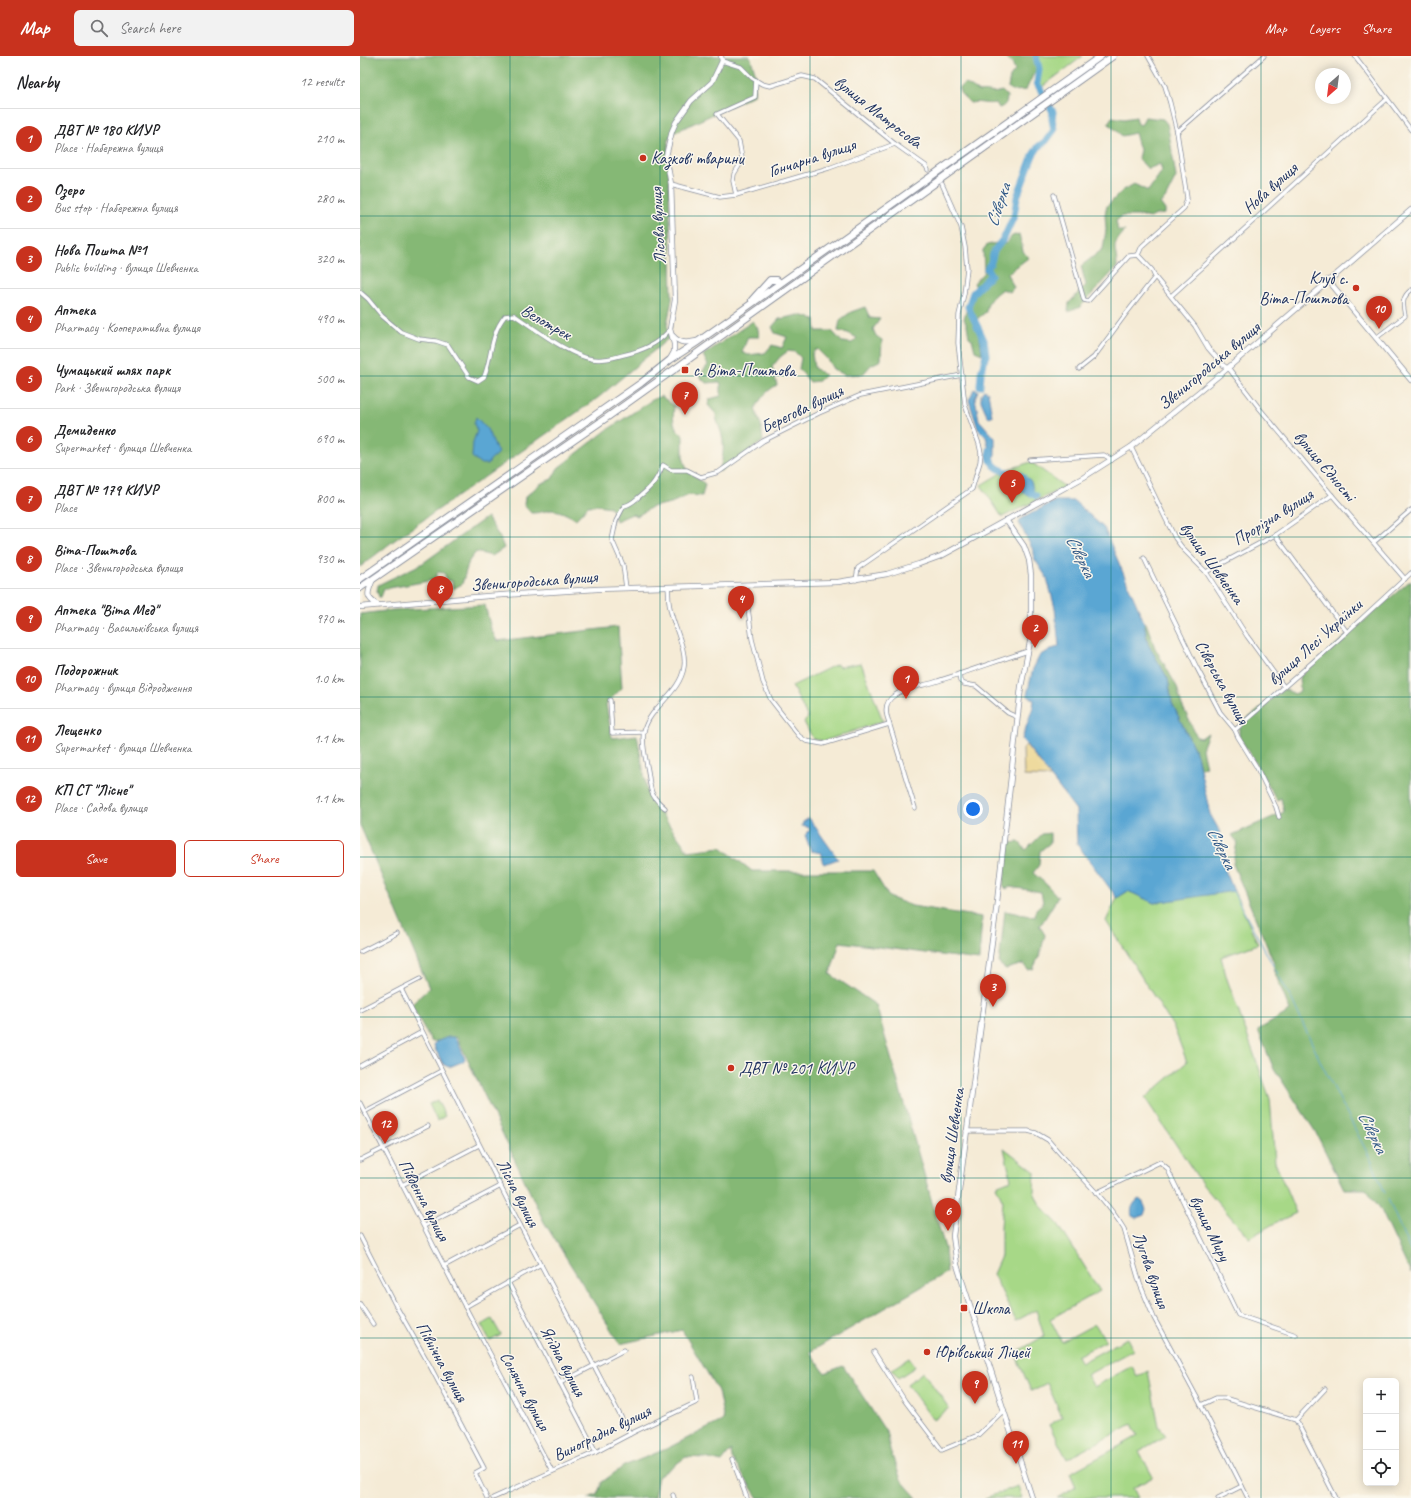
<!DOCTYPE html>
<html lang="en">
<head>
<meta charset="utf-8">
<style>
	body { margin:0; font-family:Caveat,sans-serif; background:#f2f2f2; color:#202124 }
	.controls { position:absolute; right:12px; bottom:12px; display:grid; overflow:hidden; border-radius:6px; box-shadow:0 2px 10px #0003 }
	.controls button { width:36px; height:36px; display:grid; place-items:center; padding:0; border:0; border-bottom:1px solid #e0e0e0; background:#fff; color:#202124; font:20px sans-serif }
	.compass { position:absolute; left:955px; top:12px; width:36px; height:36px; border-radius:50%; background:#fff; box-shadow:0 2px 10px #0003; rotate:208deg }
	.you { position:absolute; left:613px; top:753px; width:14px; height:14px; margin:-10px; border:3px solid #fff; border-radius:50%; background:#1a73e8; box-shadow:0 0 0 6px #1a73e833 }
	.badge { display:grid; place-items:center; width:26px; height:26px; border-radius:50%; background:#c8321e; color:#fff; font-size:13px; font-weight:700 }
	.pin { position:absolute; translate:-50% -33px; filter:drop-shadow(0 1px 2px #0008) }
	.pin::after { content:''; position:absolute; top:21px; width:14px; height:12px; background:inherit; clip-path:polygon(0 0,100% 0,50% 100%) }
	.list { margin:0; padding:0; list-style:none }
	h2 { display:flex; justify-content:space-between; align-items:center; height:52px; margin:0; padding:0 16px; font-size:17px }
	h2 small { font-size:13px; font-weight:400; color:#757577 }
	.list li { display:grid; grid-template-columns:26px 1fr auto; gap:12px; align-items:center; box-sizing:border-box; height:60px; padding:0 16px; border-top:1px solid #e0e0e0 }
	.list b { display:block; font-size:15px; white-space:nowrap }
	.list p { margin:0; font-size:13px; white-space:nowrap; color:#757577 }
	.list em { font-size:13px; font-style:normal; color:#757577 }
	.actions { display:flex; gap:8px; padding:12px 16px }
	.actions a { flex:1; padding:9px 0; border:1px solid #c8321e; border-radius:6px; text-align:center; font-size:14px; color:#c8321e }
	.actions .main { background:#c8321e; color:#fff }
	.icon { flex:none; width:22px; height:22px; fill:none; stroke:currentColor; stroke-width:2; stroke-linecap:round; stroke-linejoin:round }
	.map { position:relative; flex:none; width:1051px; height:1442px; overflow:hidden }
	header { display:flex; align-items:center; gap:24px; box-sizing:border-box; height:56px; padding:0 20px; background:#c8321e; color:#fff }
	header strong { font-size:19px }
	nav { display:flex; gap:22px; margin-inline-start:auto; font-size:14px }
	.search { width:280px; height:36px; background:#f2f2f2; display:flex; align-items:center; gap:10px; box-sizing:border-box; padding:0 14px; border-radius:6px; color:#757577; font-size:15px }
	main { display:flex }
	aside { flex:1; background:#fff }
	.map>svg:first-child { display:block }
	.green { fill:#a7d887; stroke:#618472 }
	.forest { fill:#85b874; stroke:#507469 }
	.sand { fill:#eeda9e; stroke:#84847e }
	.water { fill:#5aa6d3; stroke:#3a6a98 }
	.lines { fill:none; stroke-linecap:round; stroke-linejoin:round }
	.stream { stroke:#5aa6d3; stroke-width:1 }
	.river { stroke:#5aa6d3; stroke-width:7 }
	.minor-casing { stroke:#888d9a; stroke-width:5 }
	.tertiary-casing { stroke:#888d9a; stroke-width:6 }
	.trunk-casing { stroke:#888d9a; stroke-width:8 }
	.minor { stroke:#fff; stroke-width:3.5 }
	.tertiary { stroke:#fff; stroke-width:4.5 }
	.trunk { stroke:#fff; stroke-width:6 }
	.grid { fill:none; stroke:#0f766e; stroke-width:1; stroke-opacity:0.55 }
	.poi-dot { fill:#c8321e; stroke:#fbf7ec; stroke-width:1.5 }
	.labels { text-anchor:middle; dominant-baseline:central; stroke-width:3; stroke-linejoin:round; paint-order:stroke }
	.street-label { font-size:17px; fill:#1b2f5e; stroke:#fbf7ec }
	.poi-label { font-size:17px; fill:#1b2f5e; stroke:#fbf7ec; text-anchor:start }
	.water-label { font-size:18px; font-style:italic; fill:#315987; stroke:#fbf7ec }
</style>
</head>
<body>
<header>
<strong>Map</strong>
<div class="search"><svg class="icon" aria-label="search" viewBox="0 0 24 24"><circle cx="10" cy="10" r="6"/><path d="M15 15l6 6"/></svg>Search here</div>
<nav><a>Map</a><a>Layers</a><a>Share</a></nav>
</header>
<main>
<aside>
<h2>Nearby<small>12 results</small></h2>
<ul class="list">
<li><span class="badge">1</span><div><b>ДВТ № 180 КИУР</b><p>Place · Набережна вулиця</p></div><em>210 m</em></li>
<li><span class="badge">2</span><div><b>Озеро</b><p>Bus stop · Набережна вулиця</p></div><em>280 m</em></li>
<li><span class="badge">3</span><div><b>Нова Пошта №1</b><p>Public building · вулиця Шевченка</p></div><em>320 m</em></li>
<li><span class="badge">4</span><div><b>Аптека</b><p>Pharmacy · Кооперативна вулиця</p></div><em>490 m</em></li>
<li><span class="badge">5</span><div><b>Чумацький шлях парк</b><p>Park · Звенигородська вулиця</p></div><em>500 m</em></li>
<li><span class="badge">6</span><div><b>Демиденко</b><p>Supermarket · вулиця Шевченка</p></div><em>690 m</em></li>
<li><span class="badge">7</span><div><b>ДВТ № 179 КИУР</b><p>Place</p></div><em>800 m</em></li>
<li><span class="badge">8</span><div><b>Віта-Поштова</b><p>Place · Звенигородська вулиця</p></div><em>930 m</em></li>
<li><span class="badge">9</span><div><b>Аптека &quot;Віта Мед&quot;</b><p>Pharmacy · Васильківська вулиця</p></div><em>970 m</em></li>
<li><span class="badge">10</span><div><b>Подорожник</b><p>Pharmacy · вулиця Відродження</p></div><em>1.0 km</em></li>
<li><span class="badge">11</span><div><b>Лещенко</b><p>Supermarket · вулиця Шевченка</p></div><em>1.1 km</em></li>
<li><span class="badge">12</span><div><b>КП СТ &quot;Лісне&quot;</b><p>Place · Садова вулиця</p></div><em>1.1 km</em></li>
</ul>
<div class="actions"><a class="main">Save</a><a>Share</a></div>
</aside>
<div class="map">
<svg width="1051" height="1442" viewBox="0 0 1051 1442">
	<rect width="100%" height="100%" fill="#fbf7ec"/>
	<filter id="ink" filterUnits="userSpaceOnUse"><feTurbulence type="fractalNoise" baseFrequency=".025" numOctaves="2"/><feDisplacementMap in="SourceGraphic" scale="8" xChannelSelector="R" yChannelSelector="G"/><feConvolveMatrix kernelMatrix="1 2 1 2 8 2 1 2 1" color-interpolation-filters="sRGB"/></filter>
	<filter id="wash" filterUnits="userSpaceOnUse"><feTurbulence type="fractalNoise" baseFrequency=".012" numOctaves="4" result="noise"/><feDisplacementMap in="SourceGraphic" scale="16" xChannelSelector="R" yChannelSelector="G"/><feGaussianBlur stdDeviation="0.9" result="paint"/><feColorMatrix in="noise" values="0 0 0 0 0 0 0 0 0 0 0 0 0 0 0 0 0 1.4 0 .05"/><feComposite in="paint" operator="in"/></filter>
	<g filter="url(#wash)">
		<rect width="100%" height="100%" fill="#f5ebd6"/>
		<g class="green">
			<polygon points="678,0 723,0 682,31 677,27"/>
			<polygon points="671,406 705,431 642,461 621,429 646,414"/>
			<polygon points="501,607 523,665 464,685 453,683 444,666 448,662 432,630 477,608 478,611"/>
			<polygon points="872,834 874,835 898,888 861,901 867,923 910,1043 915,1106 936,1157 915,1167 889,1182 843,1129 785,1042 827,1006 814,972 746,865 757,842 768,835 794,847"/>
			<polygon points="77,1044 85,1060 77,1065 69,1048"/>
			<polygon points="644,1092 675,1116 674,1136 680,1149 698,1168 740,1235 690,1263 702,1286 735,1268 746,1285 717,1300 721,1307 767,1282 773,1294 727,1319 734,1331 772,1310 777,1321 788,1315 799,1370 806,1380 779,1395 793,1421 773,1432 778,1442 697,1442 716,1431 710,1417 778,1380 772,1368 707,1403 689,1369 702,1361 687,1327 671,1335 655,1297 684,1280 676,1254 656,1265 633,1218 641,1200 641,1171 643,1145 636,1130 651,1124"/>
			<polygon points="132,1263 141,1279 130,1285 122,1269"/>
			<polygon points="549,1302 555,1311 538,1322 532,1313"/>
			<polygon points="563,1316 589,1352 573,1364 547,1328"/>
			<polygon points="658,1430 662,1442 625,1442"/>
		</g>
		<g class="forest">
			<polygon points="0,0 390,0 396,19 394,39 313,77 308,85 312,243 307,268 309,282 239,341 32,486 0,511"/>
			<polygon points="644,0 678,0 678,14 673,19 666,34 654,35 648,32 650,21 655,15 652,7"/>
			<path d="M605,27l14,9c9,-2 12,3 23,-1l5,5c0,7 -2,10 -8,12l-3,-5c-11,2 -15,-2 -26,0l-10,-10v-6z"/>
			<path d="M752,61l12,2 12,-2 2,7 3,1 4,-8 18,2 4,5 2,9 7,44 -11,22 -5,4 5,7v4l-9,1 -6,3 -10,-2h-18l-6,5 2,10h7c-16,17 -8,16 -8,36l-37,40 -12,5 1,-9 17,-18 -5,-19 22,-17 3,-19 -1,-16 2,-8 15,-15 12,-7 14,7 14,-20 -2,-7 -12,5 -10,-11 2,-8 -5,-17 -13,3 -14,-13z"/>
			<path d="M659,178l4,17 5,7 -21,16 7,13 -4,5 -8,-3c-9,7 -15,11 -16,23l-8,6 -3,8 5,13 2,15 -7,-3 -3,-12 -3,-2 -2,-12 -3,-6 6,-23 6,-9 -2,-4 10,-11 -1,-22 4,-5 10,-2 9,1 6,-8z"/>
			<path d="M505,251l5,11 10,1 -7,10 3,7 6,4 -1,20 -10,5 -8,9 -18,1 -12,-6 -6,-10 -10,-10 -5,4 2,15 11,7 -6,6 -9,1 -11,-13 2,-11 -6,-6 -7,-1 -8,6 -8,10 5,18c-11,6 -16,13 -22,24l6,16 2,16 -44,31c3,-11 6,-24 3,-36 -1,-7 -6,-14 -6,-22l-8,-9 2,-6 11,-3v-11l-1,-3 -14,1 -7,-7 9,-11 -5,-10 50,-34 5,8 1,8h-11l-6,15 6,3 17,-2 7,-8 10,3 5,-11 -12,-4 -3,-6 7,-8 20,-4 16,4 1,12h16l10,11 10,1 5,-5 -9,-5 -10,-2 2,-11 11,-8z"/>
			<path d="M301,340l13,10c-1,12 -2,21 9,29v22l4,13 18,14 -3,12 -13,-1 -18,8 -19,4 -15,9 -5,-2 -16,7 -5,-14 -14,-2 -9,1 -12,13c-8,-4 -16,-9 -25,-9 -7,1 -11,3 -20,3l-7,-8 1,-8 15,-13 12,-5 6,-11 49,-38 45,-30z"/>
			<polygon points="127,461 140,482 144,492 132,500 116,496 109,505 102,528 93,533 92,525 87,524 84,517 78,516 74,524 24,533 21,541 19,541 17,535 18,529 63,507"/>
			<polygon points="1051,524 1051,1218 1020,1152 1006,1133 984,1133 955,1075 913,1011 898,974 930,955 915,917 914,907 873,808 877,786 872,779 924,756 921,742 917,744 879,680 879,670 924,633 935,638 940,635 939,621"/>
			<polygon points="125,549 131,573 137,585 258,571 262,632 246,648 252,682 277,679 288,740 328,795 361,791 392,815 513,815 529,841 552,850 622,861 619,904 480,886 470,918 516,949 585,1192 587,1216 450,1296 465,1317 483,1310 528,1379 530,1394 541,1424 557,1442 398,1442 372,1403 371,1394 362,1406 345,1402 326,1401 298,1421 294,1441 288,1442 228,1442 237,1439 242,1426 264,1410 306,1393 364,1364 358,1335 322,1274 260,1288 184,1166 97,981 72,986 51,949 69,932 0,769 0,558 33,554"/>
			<polygon points="784,566 786,567 795,592 817,631 821,647 837,681 841,682 848,677 842,693 846,711 840,712 837,699 812,647 808,623 788,588"/>
			<polygon points="690,777 690,787 680,795 679,809 673,817 686,828 698,841 682,867 679,869 685,879 680,898 673,913 668,914 663,908 646,913 639,908 645,855 675,861 676,853 683,847 681,836 650,831 646,833 643,830 649,787 659,786 666,794 682,778"/>
		</g>
		<polygon class="sand" points="666,689 691,721 664,720 663,692"/>
		<g class="water">
			<polygon points="614,333 618,335 615,342 619,364 635,382 635,399 631,404 628,404 627,395 629,393 626,381 618,373 609,344"/>
			<polygon points="624,334 628,336 632,360 628,361 621,345 621,338"/>
			<polygon points="116,361 127,373 138,397 130,404 128,408 121,408 112,401 113,386 117,375 114,368"/>
			<path d="M662,420c9,2 10,6 11,15l-4,4c-8,-2 -10,-6 -11,-14z"/>
			<polygon points="695,445 714,445 744,472 784,566 788,588 808,623 812,647 837,699 850,758 859,774 863,809 874,835 794,847 768,835 757,842 717,788 716,754 662,683 673,651 674,644 667,639 673,613 680,599 699,590 695,552 687,522 674,502 674,496 659,467 661,463"/>
			<polygon points="449,762 478,803 464,808 462,805 462,797 451,795 445,779 450,774 448,771 442,770 443,766"/>
			<polygon points="88,981 94,981 97,984 105,1003 104,1005 89,1011 84,1009 75,993 74,988 76,986"/>
			<path d="M779,1143l4,3 3,7 -2,6 -8,3 -4,-2c-2,-7 1,-13 7,-17z"/>
		</g>
		<g class="lines">
			<g class="stream">
				<polyline points="872,834 932,944 962,1009 1011,1104 1025,1137"/>
				<polyline points="1028,1143 1051,1196"/>
			</g>
			<g class="river">
				<polyline points="620,330 621,317 626,299 624,284 608,251 613,237 631,219 627,213 631,206 634,195 644,182 654,160 657,141 673,99 679,90 686,85 694,74 692,63 693,56 677,27 679,13 676,0"/>
				<path d="M630,394c-3,20 17,22 32,26l9,17 5,3"/>
			</g>
		</g>
	</g>
	<g filter="url(#ink)">
		<g class="lines">
			<defs>
				<g id="minor">
					<polyline points="788,0 805,30 810,47 817,76 827,142 824,152 782,190 778,199 792,214 795,221 835,270 848,292 863,309 870,314 900,353 972,439 1045,523"/>
					<polyline points="995,0 1051,74"/>
					<polyline points="362,5 381,11 392,22 402,28 410,30 442,20 455,23 535,88 566,110 568,114"/>
					<polyline points="817,76 904,0"/>
					<polyline points="311,128 360,141 376,139 469,112 535,88"/>
					<polyline points="376,139 373,125 374,118 379,110 382,102 379,85 357,58 395,41 396,24"/>
					<polyline points="694,139 724,244 728,245 769,200 778,199"/>
					<path d="M0,236l8,7 14,17 19,16 18,7 17,2 12,4 21,32 9,4 6,-4c8,-20 6,-43 21,-61l9,-1c20,13 56,41 78,44 14,2 26,-3 39,-6 15,-4 30,-12 39,-24"/>
					<polyline points="811,240 1027,43"/>
					<path d="M1016,282l29,-22c-2,-11 -4,-18 6,-26"/>
					<polyline points="719,313 734,301 765,259 795,221"/>
					<polyline points="771,391 815,482 824,494 846,516 887,580 924,631"/>
					<polyline points="670,404 744,399 752,404"/>
					<polyline points="915,479 987,576"/>
					<polyline points="1014,486 1051,454"/>
					<polyline points="784,502 837,612 860,656 875,674 878,681 896,710 916,751 919,761"/>
					<polyline points="846,516 915,479 972,439"/>
					<polyline points="496,524 498,512 612,433 620,406 621,397 619,388 605,349 598,287 599,259 604,238 607,212 605,191 601,171 582,128"/>
					<polyline points="385,529 392,583 403,626 411,644 439,680 446,685 463,688 529,668"/>
					<path d="M266,532l-3,-23 -11,-25 4,-19 8,-15c8,-2 11,-6 16,-10 13,-10 17,-17 23,-31l8,5h16l14,7 18,-5 44,-31 56,-28 42,-18 101,-20"/>
					<polyline points="599,618 600,625 604,628 616,630 648,657 657,661"/>
					<polyline points="250,644 252,677 284,676"/>
					<polyline points="875,674 987,576 1051,517"/>
					<path d="M305,752c-16,-13 -14,-18 -17,-37 -2,-11 -7,-30 -4,-40 6,-25 36,-37 40,-64 3,-18 -11,-41 -14,-59 -2,-7 -1,-14 -2,-21"/>
					<path d="M555,752l-28,-92c-2,-8 0,-16 8,-21 10,-8 28,-9 40,-13 32,-10 62,-21 93,-31"/>
					<polyline points="0,896 37,877"/>
					<polyline points="41,933 160,1169 270,1378"/>
					<polyline points="0,954 60,923"/>
					<polyline points="0,1010 62,976"/>
					<polyline points="0,1047 100,1241 192,1415"/>
					<polyline points="4,1056 81,1015"/>
					<path d="M606,1075h62l8,2 12,7c25,30 56,56 76,89l16,55 14,34 47,87 47,93"/>
					<polyline points="0,1104 68,1070"/>
					<polyline points="42,1129 119,1089"/>
					<polyline points="736,1137 800,1106 807,1112 878,1259 936,1279"/>
					<polyline points="64,1170 141,1130"/>
					<polyline points="0,1180 36,1250 69,1308 124,1412 115,1417 127,1442"/>
					<polyline points="84,1210 160,1169"/>
					<polyline points="148,1226 236,1396"/>
					<polyline points="0,1248 13,1268"/>
					<polyline points="105,1251 181,1208"/>
					<polyline points="514,1296 545,1345 582,1394 618,1379 644,1354"/>
					<polyline points="200,1327 264,1294"/>
					<polyline points="841,1349 856,1342 864,1342 936,1364 976,1442"/>
					<polyline points="936,1364 965,1333"/>
					<polyline points="372,1403 387,1442"/>
					<polyline points="313,1439 314,1442"/>
					<polyline points="133,1442 236,1396 274,1376 337,1346 333,1321"/>
					<polyline points="858,1442 882,1430"/>
				</g>
				<g id="tertiary">
					<polyline points="968,224 1051,324"/>
					<path d="M313,280c7,8 14,7 24,5"/>
					<polyline points="310,303 314,296 314,288 310,273 315,244 311,128 306,100 312,75 316,66 331,45 352,26 362,5 361,0"/>
					<polyline points="646,464 664,490 669,504 671,519 671,581 661,631 636,855 593,1180 597,1209 672,1442"/>
					<path d="M13,523c-5,13 -9,18 5,26"/>
					<polyline points="0,551 128,540 237,533 478,526 527,518 559,508 581,500 605,487 724,421 771,391 862,317 1051,154"/>
				</g>
				<g id="trunk">
					<polyline points="392,244 410,224 417,224 420,227"/>
					<polyline points="0,523 281,327 310,304 336,287 741,0"/>
					<polyline points="0,532 249,360 753,0"/>
				</g>
			</defs>
			<use href="#minor" class="minor-casing"/>
			<use href="#tertiary" class="tertiary-casing"/>
			<use href="#trunk" class="trunk-casing"/>
			<use href="#minor" class="minor"/>
			<use href="#tertiary" class="tertiary"/>
			<use href="#trunk" class="trunk"/>
		</g>
	</g>
	<path class="grid" d="M150,0v1442M300,0v1442M450,0v1442M601,0v1442M751,0v1442M901,0v1442M0,160h1051M0,320h1051M0,481h1051M0,641h1051M0,801h1051M0,961h1051M0,1122h1051M0,1282h1051"/>
	<g class="poi-dot">
		<circle cx="283" cy="102" r="4"/>
		<circle cx="996" cy="232" r="4"/>
		<rect x="321" y="310" width="8" height="8" rx="2"/>
		<circle cx="371" cy="1012" r="4"/>
		<rect x="600" y="1248" width="8" height="8" rx="2"/>
		<circle cx="567" cy="1296" r="4"/>
	</g>
	<g class="labels">
		<g class="street-label">
			<text transform="translate(518 56) rotate(38)">вулиця Матросова</text>
			<text transform="translate(452 102) rotate(-18)">Гончарна вулиця</text>
			<text transform="translate(910 132) rotate(-42)">Нова вулиця</text>
			<text transform="translate(298 170) rotate(-93)">Лісова вулиця</text>
			<text transform="translate(186 266) rotate(30)">Велотрек</text>
			<text transform="translate(849 310) rotate(-40)">Звенигородська вулиця</text>
			<text transform="translate(442 353) rotate(-26)">Берегова вулиця</text>
			<text transform="translate(965 410) rotate(50)">вулиця Єдності</text>
			<text transform="translate(913 461) rotate(-32)">Прорізна вулиця</text>
			<text transform="translate(852 507) rotate(54)">вулиця Шевченка</text>
			<text transform="translate(174 525) rotate(-4)">Звенигородська вулиця</text>
			<text transform="translate(955 586) rotate(-42)">вулиця Лесі Українки</text>
			<text transform="translate(862 626) rotate(61)">Сіверська вулиця</text>
			<text transform="translate(592 1080) rotate(-82)">вулиця Шевченка</text>
			<text transform="translate(158 1137) rotate(63)">Лісна вулиця</text>
			<text transform="translate(64 1144) rotate(62)">Південна вулиця</text>
			<text transform="translate(850 1172) rotate(64)">вулиця Миру</text>
			<text transform="translate(791 1214) rotate(71)">Лугова вулиця</text>
			<text transform="translate(203 1305) rotate(62)">Ягідна вулиця</text>
			<text transform="translate(82 1306) rotate(61)">Північна вулиця</text>
			<text transform="translate(165 1335) rotate(62)">Сонячна вулиця</text>
			<text transform="translate(242 1377) rotate(-26)">Виноградна вулиця</text>
		</g>
		<g class="poi-label">
			<text x="291" y="102">Казкові тварини</text>
			<text x="988" y="222" text-anchor="end">Клуб с.<tspan x="988" dy="20">Віта-Поштова</tspan></text>
			<text x="333" y="314">с. Віта-Поштова</text>
			<text x="379" y="1012">ДВТ № 201 КИУР</text>
			<text x="612" y="1252">Школа</text>
			<text x="575" y="1296">Юрівський Ліцей</text>
		</g>
		<g class="water-label">
			<text transform="translate(638 149) rotate(-71)">Сіверка</text>
			<text transform="translate(721 500) rotate(64)">Сіверка</text>
			<text transform="translate(862 792) rotate(64)">Сіверка</text>
			<text transform="translate(1013 1076) rotate(64)">Сіверка</text>
		</g>
	</g>
</svg>
<div class="controls">
<button>+</button>
<button>−</button>
<button><svg class="icon" aria-label="locate" viewBox="0 0 24 24"><circle cx="12" cy="12" r="6"/><path d="M12 2v4M12 18v4M2 12h4M18 12h4"/></svg></button>
</div>
<svg class="compass" viewBox="-18 -18 36 36"><path d="M0-13l5 13h-10z" fill="#e53935"/><path d="M0 13l5-13h-10z" fill="#757577"/></svg>
<div class="you"></div>
<div class="pin badge" style="left:546px;top:643px">1</div>
<div class="pin badge" style="left:675px;top:592px">2</div>
<div class="pin badge" style="left:633px;top:951px">3</div>
<div class="pin badge" style="left:381px;top:563px">4</div>
<div class="pin badge" style="left:652px;top:447px">5</div>
<div class="pin badge" style="left:588px;top:1175px">6</div>
<div class="pin badge" style="left:325px;top:359px">7</div>
<div class="pin badge" style="left:80px;top:553px">8</div>
<div class="pin badge" style="left:615px;top:1348px">9</div>
<div class="pin badge" style="left:1019px;top:273px">10</div>
<div class="pin badge" style="left:656px;top:1408px">11</div>
<div class="pin badge" style="left:25px;top:1088px">12</div>
</div>
</main>
</body>
</html>
